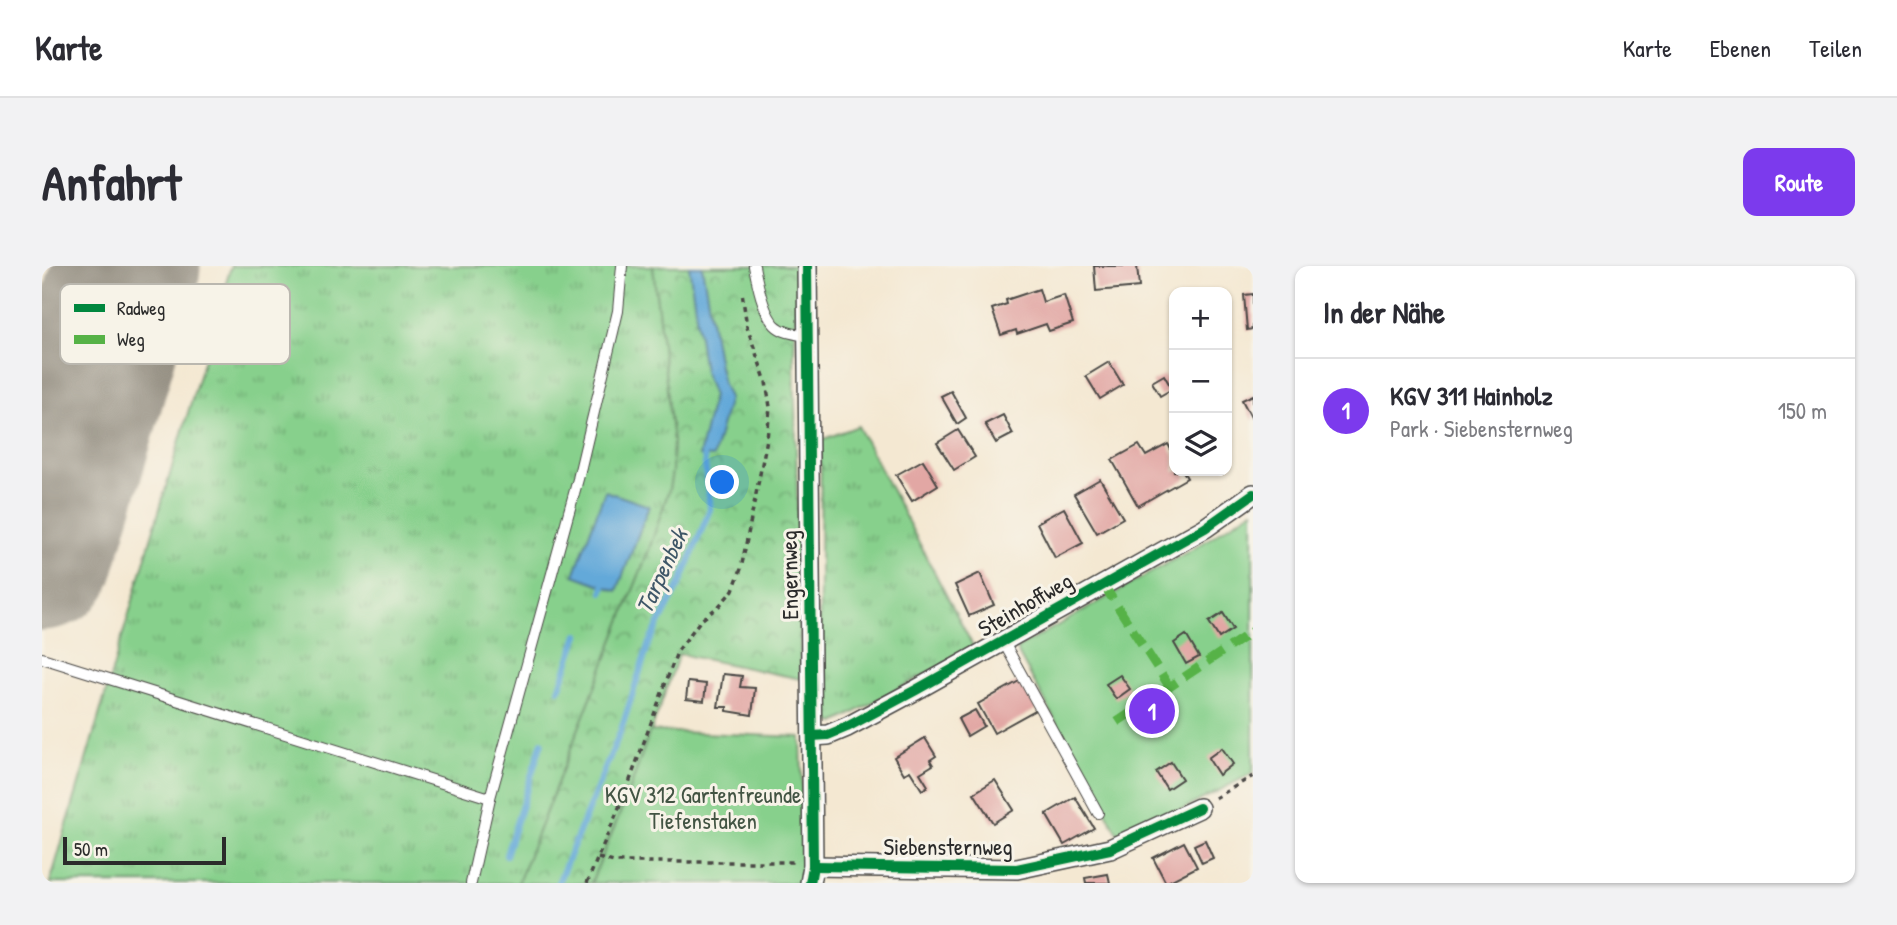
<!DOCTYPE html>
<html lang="de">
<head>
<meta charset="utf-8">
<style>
	body { margin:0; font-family:"Patrick Hand",sans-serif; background:#f2f2f3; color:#2b2b33 }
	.controls { position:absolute; right:21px; top:21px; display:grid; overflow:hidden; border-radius:14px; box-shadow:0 2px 5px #0004 }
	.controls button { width:63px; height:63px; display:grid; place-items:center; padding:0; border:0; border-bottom:2px solid #e1e1e2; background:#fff; color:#2b2b33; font:35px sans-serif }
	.scale { position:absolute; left:21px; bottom:18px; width:163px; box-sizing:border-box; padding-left:7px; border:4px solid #2b2b2b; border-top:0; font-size:19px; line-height:24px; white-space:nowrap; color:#2b2b2b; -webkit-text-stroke:5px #f7f3e8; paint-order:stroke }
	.you { position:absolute; left:681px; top:217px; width:24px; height:24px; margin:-18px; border:5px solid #fff; border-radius:50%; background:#1a73e8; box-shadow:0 0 0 10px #1a73e833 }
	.badge { display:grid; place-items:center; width:46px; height:46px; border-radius:50%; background:#7c3aed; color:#fff; font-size:23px; font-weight:700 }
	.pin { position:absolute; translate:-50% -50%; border:4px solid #fff; box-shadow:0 2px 7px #0006 }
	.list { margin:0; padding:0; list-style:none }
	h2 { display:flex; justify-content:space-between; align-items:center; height:91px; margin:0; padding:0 28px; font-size:30px }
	h2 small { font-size:23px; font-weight:400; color:#7c7c81 }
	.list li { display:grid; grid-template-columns:46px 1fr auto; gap:21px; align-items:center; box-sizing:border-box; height:105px; padding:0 28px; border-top:2px solid #e1e1e2 }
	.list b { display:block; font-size:26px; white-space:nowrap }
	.list p { margin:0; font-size:23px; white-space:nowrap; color:#7c7c81 }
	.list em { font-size:23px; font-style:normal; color:#7c7c81 }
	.icon { flex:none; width:38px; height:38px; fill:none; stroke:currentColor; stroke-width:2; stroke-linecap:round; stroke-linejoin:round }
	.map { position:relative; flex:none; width:1211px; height:617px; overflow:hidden; border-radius:14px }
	header { display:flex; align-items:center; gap:42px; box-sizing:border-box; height:98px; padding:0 35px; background:#fff; border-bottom:2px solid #e1e1e2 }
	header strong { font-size:33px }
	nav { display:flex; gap:38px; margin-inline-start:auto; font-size:24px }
	.intro { display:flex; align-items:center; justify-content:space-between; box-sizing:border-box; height:168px; padding:0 42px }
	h1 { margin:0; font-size:49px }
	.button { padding:18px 32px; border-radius:14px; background:#7c3aed; color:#fff; font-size:24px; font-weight:700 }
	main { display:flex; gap:42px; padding:0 42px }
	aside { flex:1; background:#fff; border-radius:14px; box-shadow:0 2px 5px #0004 }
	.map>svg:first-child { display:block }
	.grass { fill:url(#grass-tufts); stroke:#597e5c; stroke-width:2 }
	.park { fill:url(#park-crowns); stroke:#597e5c; stroke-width:2 }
	.garden { fill:#87d08c; stroke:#597e5c; stroke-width:2 }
	.water { fill:#63a9d9; stroke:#476a82; stroke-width:2 }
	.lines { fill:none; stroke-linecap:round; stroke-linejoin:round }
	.stream { stroke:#63a9d9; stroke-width:6 }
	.runway { stroke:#908a7e; stroke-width:147 }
	.building { fill:#e2a7a4 }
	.lane-casing { stroke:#494744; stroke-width:12 }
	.street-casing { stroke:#494744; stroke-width:22 }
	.path { stroke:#494744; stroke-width:3.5; stroke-dasharray:5 5; stroke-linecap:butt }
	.lane { stroke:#fff; stroke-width:10 }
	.street { stroke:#fff; stroke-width:19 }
	.quiet { stroke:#56b246; stroke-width:9; stroke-dasharray:18 9; stroke-linecap:butt }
	.cycleway-casing { stroke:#f7f3e8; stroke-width:15 }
	.cycleway { stroke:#00873e; stroke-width:10 }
	.labels { text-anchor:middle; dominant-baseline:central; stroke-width:6; stroke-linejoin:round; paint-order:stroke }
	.street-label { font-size:23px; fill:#2b2b2b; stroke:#f7f3e8 }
	.park-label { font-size:23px; fill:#425443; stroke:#f7f3e8 }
	.water-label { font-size:24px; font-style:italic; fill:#3f5768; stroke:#f7f3e8 }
	.key { fill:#f7f3e8; stroke:#bab7af; stroke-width:2 }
	.key-label { font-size:19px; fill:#2b2b2b }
</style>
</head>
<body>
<header>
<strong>Karte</strong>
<nav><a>Karte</a><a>Ebenen</a><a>Teilen</a></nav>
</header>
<div class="intro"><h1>Anfahrt</h1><a class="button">Route</a></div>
<main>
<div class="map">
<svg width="1211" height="617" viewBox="0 0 1211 617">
	<defs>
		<pattern id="grass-tufts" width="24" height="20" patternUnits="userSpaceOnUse" patternTransform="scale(1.75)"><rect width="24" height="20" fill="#87d08c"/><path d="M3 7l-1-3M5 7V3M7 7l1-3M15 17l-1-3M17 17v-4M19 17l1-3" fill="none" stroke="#6fa973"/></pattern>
		<pattern id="park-crowns" width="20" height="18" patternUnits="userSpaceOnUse" patternTransform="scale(1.75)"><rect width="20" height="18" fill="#87d08c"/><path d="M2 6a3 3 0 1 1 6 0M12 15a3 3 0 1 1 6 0" fill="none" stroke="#6fa973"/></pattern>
	</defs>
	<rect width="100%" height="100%" fill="#f7f3e8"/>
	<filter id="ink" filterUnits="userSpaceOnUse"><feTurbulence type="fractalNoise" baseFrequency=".0143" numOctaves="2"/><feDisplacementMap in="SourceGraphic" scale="14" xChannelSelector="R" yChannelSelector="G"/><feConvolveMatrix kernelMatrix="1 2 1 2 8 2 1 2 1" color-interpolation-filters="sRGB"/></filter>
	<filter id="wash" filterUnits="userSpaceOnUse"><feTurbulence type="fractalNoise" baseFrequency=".00686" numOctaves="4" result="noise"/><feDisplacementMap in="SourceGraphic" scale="28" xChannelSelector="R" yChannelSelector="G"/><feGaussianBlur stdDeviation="1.57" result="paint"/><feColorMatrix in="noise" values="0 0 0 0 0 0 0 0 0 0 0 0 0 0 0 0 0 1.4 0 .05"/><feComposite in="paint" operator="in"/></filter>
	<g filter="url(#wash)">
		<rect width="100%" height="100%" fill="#f4e8d2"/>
		<g class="grass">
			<polygon points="189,0 611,0 631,175 630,206 627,224 607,284 476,617 8,617"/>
			<polygon points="816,160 932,382 793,457 783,452 777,443 779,174"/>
		</g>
		<polygon class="park" points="611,0 756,0 752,89 759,413 637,388 587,526 549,617 476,617 607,284 627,224 630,206 631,175"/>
		<g class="garden">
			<polygon points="1211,244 1211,507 1080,575 974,383 1156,280"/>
			<polygon points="608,465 759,471 762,603 759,617 549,617 587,526"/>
		</g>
		<g class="water">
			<polygon points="647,0 660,0 677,100 681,118 687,132 671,191 657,190 671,130 662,106"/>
			<polygon points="563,225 607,240 575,325 532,309"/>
		</g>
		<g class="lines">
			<g class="stream">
				<polyline points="560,326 562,320"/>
				<polyline points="517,424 536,369"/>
				<polyline points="464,589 500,476"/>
				<polyline points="516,617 579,464 607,377 640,314 668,243 662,189 664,185"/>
			</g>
			<polyline class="runway" points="0,291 85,0"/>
		</g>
		<g id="blocks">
			<g class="building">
				<polygon points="1052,0 1095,0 1097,21 1054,25"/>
				<polygon points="997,23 1001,36 1022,29 1031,57 1007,65 1004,58 975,68 974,64 959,69 950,43 965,38 964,34"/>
				<polygon points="1211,28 1211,63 1205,64 1202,29"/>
				<polygon points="1067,96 1081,119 1058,133 1044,110"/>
				<polygon points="1122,109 1130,123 1118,130 1110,116"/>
				<polygon points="909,125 924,152 915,158 899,130"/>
				<polygon points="1211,129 1211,155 1200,134"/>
				<polygon points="961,149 971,168 954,177 943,158"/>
				<polygon points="916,164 933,191 912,204 895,177"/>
				<polygon points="1126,178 1132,189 1132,205 1141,205 1145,212 1096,240 1070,194 1097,179 1104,190"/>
				<polygon points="881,194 896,219 870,235 854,209"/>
				<polygon points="1058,213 1081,252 1055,267 1032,228"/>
				<polygon points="1022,242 1041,277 1013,292 995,257"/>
				<polygon points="938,307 952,339 927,350 913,319"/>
				<polygon points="1181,347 1191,363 1177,372 1167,356"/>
				<polygon points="1144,369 1157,391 1144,398 1132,377"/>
				<polygon points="681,408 700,410 698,421 713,422 710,449 685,445 685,441 676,441"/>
				<polygon points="1078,409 1088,423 1074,433 1064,418"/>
				<polygon points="979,414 995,443 952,467 936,438"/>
				<polygon points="646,416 664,418 662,435 644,433"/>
				<polygon points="933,444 942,460 925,470 916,453"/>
				<polygon points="883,472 894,490 888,494 891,499 878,507 886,520 880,524 868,505 862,508 852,491"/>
				<polygon points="1180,482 1191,498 1177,509 1166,492"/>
				<polygon points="1129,496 1140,513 1125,523 1114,506"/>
				<polygon points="953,514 972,544 951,557 932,527"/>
				<polygon points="1033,531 1052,562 1022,579 1004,548"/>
				<polygon points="1163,574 1171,592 1160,597 1152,579"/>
				<polygon points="1142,576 1155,601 1124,617 1111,592"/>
				<polygon points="1066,608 1068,617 1044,617 1043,612"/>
			</g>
		</g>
	</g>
	<g filter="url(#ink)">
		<use href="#blocks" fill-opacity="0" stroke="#494744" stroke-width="2"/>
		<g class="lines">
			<defs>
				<g id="lane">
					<path d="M712,0c3,16 9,47 21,59 8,8 21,9 32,11"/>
					<polyline points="961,375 1056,547"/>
					<polyline points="0,392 448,532"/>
					<polyline points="429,617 448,532 536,213 576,45 580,0"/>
				</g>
				<g id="street">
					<polyline points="765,0 771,600 768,617"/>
					<polyline points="770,470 786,469 805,461 874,424 1163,262 1211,228"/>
					<polyline points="771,600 975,603 1068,583 1157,542"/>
				</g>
			</defs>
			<use href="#lane" class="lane-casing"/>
			<use href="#street" class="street-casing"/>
			<g class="path">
				<polyline points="1173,532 1211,510"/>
				<polyline points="556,592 572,596 752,596"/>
				<polyline points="545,617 584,525 635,386 658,355 677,340 691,324 699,303 725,173 728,141 724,116 705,61 700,26"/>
			</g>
			<use href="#lane" class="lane"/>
			<use href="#street" class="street"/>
			<g class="quiet">
				<polyline points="1061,318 1127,420"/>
				<polyline points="1075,456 1211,365"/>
			</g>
			<defs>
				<g id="cycleway">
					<polyline points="765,0 771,600 768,617"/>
					<polyline points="770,470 786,469 805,461 874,424 1163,262 1211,228"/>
					<polyline points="771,600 975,603 1068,583 1157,542"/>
				</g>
			</defs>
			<use href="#cycleway" class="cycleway-casing"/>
			<use href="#cycleway" class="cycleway"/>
		</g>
	</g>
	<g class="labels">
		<g class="street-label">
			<text transform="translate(747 309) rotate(-91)">Engernweg</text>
			<text transform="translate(983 338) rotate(-30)">Steinhoffweg</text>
			<text x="906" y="580">Siebensternweg</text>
		</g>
		<g class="park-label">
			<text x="661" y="528">KGV 312 Gartenfreunde<tspan x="661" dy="26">Tiefenstaken</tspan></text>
		</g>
		<g class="water-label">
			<text transform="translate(619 305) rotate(-65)">Tarpenbek</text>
		</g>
	</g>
	<rect x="18" y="18" width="230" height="80" rx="10" class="key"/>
	<rect x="32" y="38" width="31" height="8" fill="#00873e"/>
	<rect x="32" y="69" width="31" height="9" fill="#56b246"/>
	<g class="key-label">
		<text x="75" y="49">Radweg</text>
		<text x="75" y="80">Weg</text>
	</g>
</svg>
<div class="controls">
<button>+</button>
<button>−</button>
<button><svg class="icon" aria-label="layers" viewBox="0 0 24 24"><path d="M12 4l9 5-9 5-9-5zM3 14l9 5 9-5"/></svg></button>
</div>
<div class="scale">50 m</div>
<div class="you"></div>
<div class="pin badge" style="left:1110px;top:445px">1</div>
</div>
<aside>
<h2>In der Nähe<small></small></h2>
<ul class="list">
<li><span class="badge">1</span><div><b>KGV 311 Hainholz</b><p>Park · Siebensternweg</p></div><em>150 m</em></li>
</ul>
</aside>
</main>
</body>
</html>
